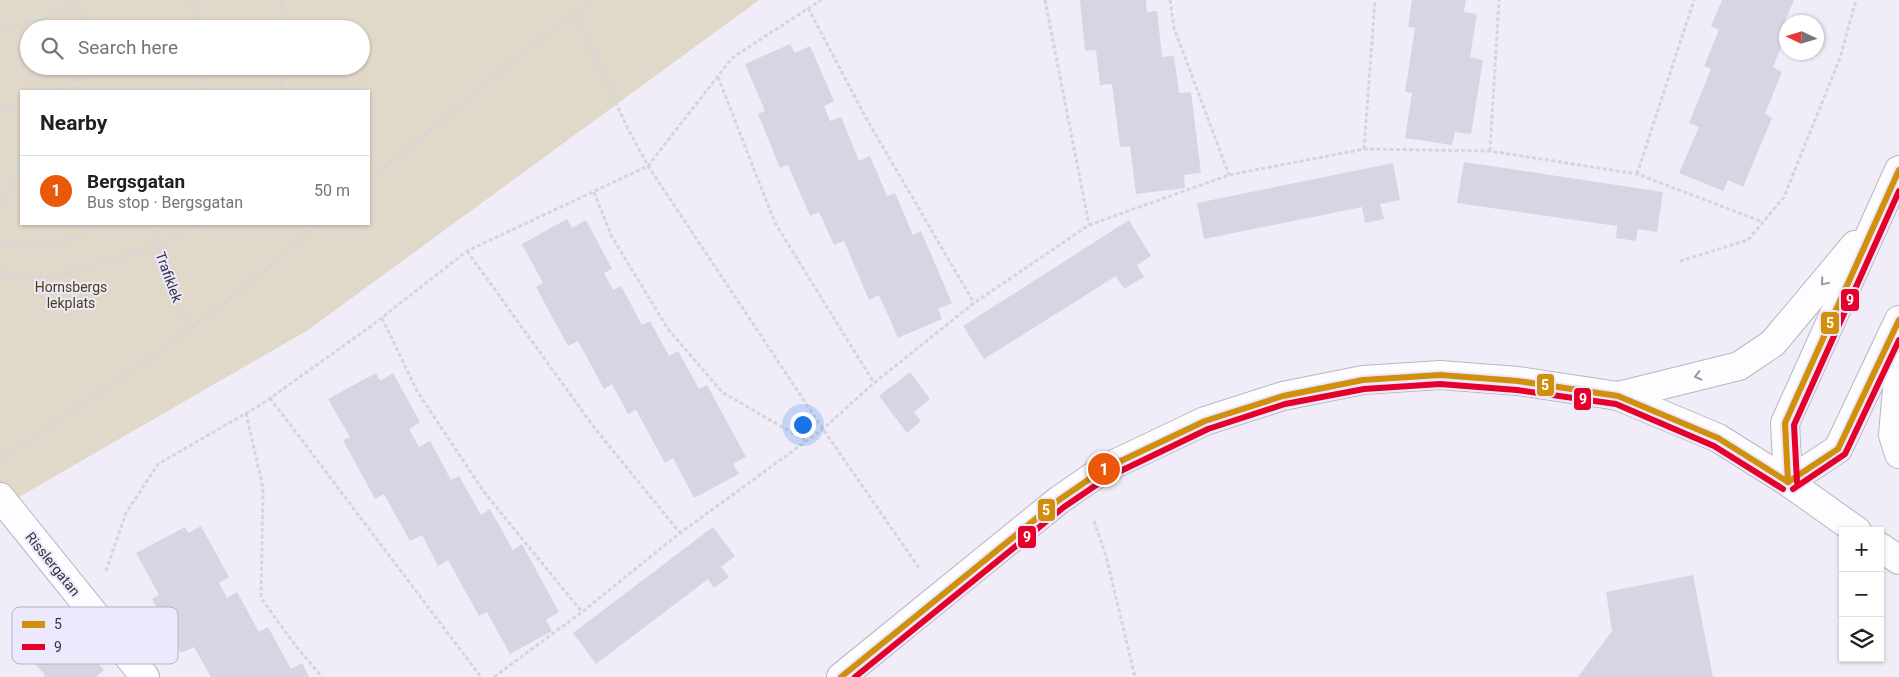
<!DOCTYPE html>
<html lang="en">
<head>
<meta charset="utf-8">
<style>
	body { margin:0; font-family:Roboto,sans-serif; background:#f2f2f2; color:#202124 }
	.controls { position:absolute; right:15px; bottom:15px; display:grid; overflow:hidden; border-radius:0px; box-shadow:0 1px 4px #0004 }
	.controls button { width:45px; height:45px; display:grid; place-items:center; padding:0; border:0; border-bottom:1px solid #e0e0e0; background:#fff; color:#202124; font:25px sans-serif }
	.compass { position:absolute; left:1779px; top:15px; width:45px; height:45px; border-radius:50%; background:#fff; box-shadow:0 1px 4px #0004; rotate:274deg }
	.you { position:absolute; left:802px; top:424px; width:18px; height:18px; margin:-12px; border:4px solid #fff; border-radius:50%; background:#1a73e8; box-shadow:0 0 0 8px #1a73e833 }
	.badge { display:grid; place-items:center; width:32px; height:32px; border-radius:50%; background:#ea580c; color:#fff; font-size:16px; font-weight:700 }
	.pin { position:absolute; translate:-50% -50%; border:2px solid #fff; box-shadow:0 1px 5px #0006 }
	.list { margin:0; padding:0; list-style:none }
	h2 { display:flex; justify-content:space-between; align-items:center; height:65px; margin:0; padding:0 20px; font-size:21px }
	h2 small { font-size:16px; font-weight:400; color:#757577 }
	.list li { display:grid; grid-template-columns:32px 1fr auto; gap:15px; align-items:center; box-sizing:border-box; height:70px; padding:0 20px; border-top:1px solid #e0e0e0 }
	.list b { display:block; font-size:19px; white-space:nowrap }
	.list p { margin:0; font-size:16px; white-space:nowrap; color:#757577 }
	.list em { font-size:16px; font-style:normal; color:#757577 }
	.icon { flex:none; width:28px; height:28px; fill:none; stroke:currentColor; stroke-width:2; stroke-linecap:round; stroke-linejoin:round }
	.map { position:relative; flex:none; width:1899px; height:677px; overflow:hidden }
	.search { position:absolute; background:#fff; box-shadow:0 1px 4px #0004; left:20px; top:20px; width:350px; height:55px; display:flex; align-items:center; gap:12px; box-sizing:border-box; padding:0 18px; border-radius:28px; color:#757577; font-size:19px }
	.panel { position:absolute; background:#fff; box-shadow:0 1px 4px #0004; left:20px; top:90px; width:350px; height:135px; border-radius:0px }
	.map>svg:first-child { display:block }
	.green { fill:#e0d8c9; fill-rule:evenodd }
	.building { fill:#d8d4e3 }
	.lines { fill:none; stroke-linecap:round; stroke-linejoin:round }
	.minor-casing { stroke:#b9b6c1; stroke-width:30 }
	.path { stroke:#d6d5d9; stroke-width:3; stroke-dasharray:4 2.5; stroke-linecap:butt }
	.minor { stroke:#fdfcfe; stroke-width:28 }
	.path-bridge { stroke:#d6d5d9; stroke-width:3; stroke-dasharray:4 2.5; stroke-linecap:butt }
	.bus-1-casing { stroke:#ede9fc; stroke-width:10 }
	.bus-2-casing { stroke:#ede9fc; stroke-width:10 }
	.bus-1 { stroke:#d08f0c; stroke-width:6 }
	.bus-2 { stroke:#e4002b; stroke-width:6 }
	.oneway { stroke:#99979e }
	.labels { text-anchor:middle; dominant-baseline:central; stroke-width:4; stroke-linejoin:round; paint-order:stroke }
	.street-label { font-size:14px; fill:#35323e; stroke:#ede9fc }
	.park-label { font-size:14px; fill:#4b3d12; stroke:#ede9fc }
	.key { fill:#ede9fc; stroke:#b6b2c3; stroke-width:1 }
	.key-label { font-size:14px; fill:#35323e }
	.line-badge { stroke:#ede9fc; stroke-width:2 }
	.badge-label { font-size:14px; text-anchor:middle; font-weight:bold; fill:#fff }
</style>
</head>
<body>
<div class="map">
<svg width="1899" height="677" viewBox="0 0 1899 677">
	<rect width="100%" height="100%" fill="#f0edf8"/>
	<path class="green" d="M0,0h759l-451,330 -308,178zM29,29h332v37h-332zM21,91h348v133h-348z"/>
	<g class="building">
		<polygon points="1080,0 1146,0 1147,12 1157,11 1162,57 1174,56 1179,93 1191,92 1201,173 1184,175 1185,188 1136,194 1130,146 1120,147 1112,84 1100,85 1096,50 1085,51"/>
		<polygon points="1412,0 1466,0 1464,12 1477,14 1470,57 1483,60 1471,134 1455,132 1452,145 1405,138 1412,93 1405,92 1415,28 1408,27"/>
		<polygon points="1722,0 1794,0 1785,21 1786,22 1786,35 1773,67 1782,72 1765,114 1772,118 1743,187 1728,180 1723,191 1679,173 1699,127 1689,123 1711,69 1704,66 1719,30 1711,26"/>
		<polygon points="790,44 795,53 810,46 834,101 824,106 830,121 841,117 859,161 870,156 887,196 895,193 913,235 921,231 952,303 938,309 942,319 898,338 879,295 869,300 844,241 834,245 819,212 810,216 788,165 780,168 758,114 765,111 745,64"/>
		<polygon points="1464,162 1663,192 1657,232 1638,229 1636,241 1616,238 1617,226 1457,203"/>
		<polygon points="1393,163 1400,200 1380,204 1384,219 1365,223 1362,207 1204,239 1197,203"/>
		<polygon points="567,219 572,228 586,220 612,269 604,273 613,290 621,286 642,325 650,321 669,356 678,351 699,389 707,385 746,457 733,464 739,474 694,498 673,458 665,463 636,410 628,414 612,384 604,389 578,341 568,346 536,287 543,283 522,244"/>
		<polygon points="1129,220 1151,256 1137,265 1144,277 1124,289 1116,276 984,359 963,326"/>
		<polygon points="910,372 930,399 914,412 921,421 907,433 879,396"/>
		<polygon points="376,373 380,381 393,373 420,422 409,429 419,447 430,441 451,480 459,476 481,515 490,509 513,550 522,544 559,612 546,620 552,631 510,654 487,612 479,616 448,560 438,566 422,535 410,541 384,494 375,499 343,440 350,437 328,399"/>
		<polygon points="201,526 229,577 219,583 227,598 237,592 259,632 268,627 291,669 302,663 309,677 211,677 194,647 181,653 152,599 159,595 136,553 185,527 188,533"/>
		<polygon points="713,527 735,556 721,567 729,577 714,588 708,579 596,664 573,633"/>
		<polygon points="1693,575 1713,677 1578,677 1612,631 1606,592"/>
		<polygon points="64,624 104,670 96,677 43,677 45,675 28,656"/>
	</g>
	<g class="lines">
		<defs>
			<g id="minor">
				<polyline points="1899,366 1893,435 1899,454"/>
				<polyline points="1618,396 1739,366 1773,343 1855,245"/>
				<polyline points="1788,482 1785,423 1899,170"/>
				<polyline points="1788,482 1838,449 1899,320"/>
				<polyline points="0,497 145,677"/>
				<polyline points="1880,547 1899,560"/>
				<polyline points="841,677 1059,500 1104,469 1205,421 1283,396 1363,380 1440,375 1518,381 1618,396 1718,438 1788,482 1857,531"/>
			</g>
		</defs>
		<use href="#minor" class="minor-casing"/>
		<g class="path">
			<polyline points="190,0 198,11 200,29"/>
			<polyline points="281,0 286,29"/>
			<polyline points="1045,0 1089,225"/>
			<polyline points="1170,0 1174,28 1229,175"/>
			<polyline points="73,7 101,29"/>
			<polyline points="808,8 866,118 974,303"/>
			<polyline points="575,13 627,127 648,166 823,429 919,568"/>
			<path d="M0,29c22,-6 65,-12 79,-29"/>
			<polyline points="177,66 205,74"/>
			<polyline points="718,77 775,223 874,383"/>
			<polyline points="57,91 100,66"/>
			<polyline points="200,91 205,74 204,66"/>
			<polyline points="281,91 283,66"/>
			<polyline points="0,106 21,112"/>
			<polyline points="1364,149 1375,0"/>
			<polyline points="1490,151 1499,0"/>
			<polyline points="1637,174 1694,0"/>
			<polyline points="369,181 509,64 593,0"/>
			<polyline points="594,192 612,237 668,329 722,392 806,441"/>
			<polyline points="0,204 19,173 21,146"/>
			<polyline points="150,224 189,331"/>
			<polyline points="179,235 199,224"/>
			<polyline points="0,243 38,248 80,237 97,224"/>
			<polyline points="467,251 593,426 680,533"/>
			<polyline points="1680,261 1748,240 1784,197 1840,58 1856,0"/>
			<polyline points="0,271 8,275 52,277 140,251"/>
			<polyline points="382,318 417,391 484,492 582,612"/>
			<polyline points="270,398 481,677"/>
			<polyline points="246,413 263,488 261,598 295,645 322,677"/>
			<polyline points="0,460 180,337 234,296 318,224"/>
			<polyline points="1094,521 1106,556 1135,677"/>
			<polyline points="106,571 126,513 158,464 262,404 371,326 467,251 648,166 732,58 821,0"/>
			<polyline points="494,677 582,612 680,533 823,429 874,383 974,303 1089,225 1229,175 1364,149 1490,151 1637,174 1763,222"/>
		</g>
		<use href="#minor" class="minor"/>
		<polyline class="path-bridge" points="140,251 179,235"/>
		<defs>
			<g id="bus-1">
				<polyline points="1788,482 1785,423 1899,170"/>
				<polyline points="1788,482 1838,449 1899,320"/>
				<polyline points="841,677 1059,500 1104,469 1205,421 1283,396 1363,380 1440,375 1518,381 1618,396 1718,438 1788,482"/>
			</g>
			<g id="bus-2">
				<polyline points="1797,482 1794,425 1899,191"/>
				<polyline points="1793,489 1845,454 1899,340"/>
				<polyline points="855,677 1064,507 1108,477 1208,429 1285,404 1364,389 1440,384 1517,390 1616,404 1714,446 1783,489"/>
			</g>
		</defs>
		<use href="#bus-1" class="bus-1-casing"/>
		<use href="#bus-2" class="bus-2-casing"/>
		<use href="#bus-1" class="bus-1"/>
		<use href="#bus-2" class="bus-2"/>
	</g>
	<defs><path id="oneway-chevron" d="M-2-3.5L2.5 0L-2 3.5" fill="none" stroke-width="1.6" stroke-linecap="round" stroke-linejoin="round" transform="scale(1.25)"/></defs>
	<g class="oneway">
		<use href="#oneway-chevron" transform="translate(1824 282) rotate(130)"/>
		<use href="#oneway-chevron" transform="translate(1698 376) rotate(166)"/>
	</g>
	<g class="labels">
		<g class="street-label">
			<text transform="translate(169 277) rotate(70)">Trafiklek</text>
			<text transform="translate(53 564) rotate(51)">Risslergatan</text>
		</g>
		<g class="park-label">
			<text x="71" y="287">Hornsbergs<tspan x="71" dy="16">lekplats</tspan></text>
		</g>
	</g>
	<rect x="12" y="607" width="166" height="57" rx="8" class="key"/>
	<rect x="22" y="621" width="23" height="7" fill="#d08f0c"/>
	<rect x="22" y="644" width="23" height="6" fill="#e4002b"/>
	<g class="key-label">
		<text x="54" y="629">5</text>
		<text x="54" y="652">9</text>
	</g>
	<g class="line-badge">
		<rect x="1840" y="288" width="20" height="24" rx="5" fill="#e4002b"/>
		<rect x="1820" y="311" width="20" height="24" rx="5" fill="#d08f0c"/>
		<rect x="1536" y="373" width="19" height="24" rx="5" fill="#d08f0c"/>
		<rect x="1573" y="387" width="19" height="24" rx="5" fill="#e4002b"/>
		<rect x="1037" y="498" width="19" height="24" rx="5" fill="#d08f0c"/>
		<rect x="1017" y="525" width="20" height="24" rx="5" fill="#e4002b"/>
	</g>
	<g class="badge-label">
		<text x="1850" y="305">9</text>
		<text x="1830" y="328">5</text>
		<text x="1545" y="390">5</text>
		<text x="1583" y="404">9</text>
		<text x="1046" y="515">5</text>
		<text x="1027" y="542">9</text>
	</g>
</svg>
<div class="controls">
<button>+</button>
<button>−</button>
<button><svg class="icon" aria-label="layers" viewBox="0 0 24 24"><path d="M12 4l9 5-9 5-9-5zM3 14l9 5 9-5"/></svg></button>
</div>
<svg class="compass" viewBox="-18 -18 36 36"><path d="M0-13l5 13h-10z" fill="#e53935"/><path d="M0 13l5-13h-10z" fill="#757577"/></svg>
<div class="you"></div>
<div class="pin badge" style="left:1104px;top:469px">1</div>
<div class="search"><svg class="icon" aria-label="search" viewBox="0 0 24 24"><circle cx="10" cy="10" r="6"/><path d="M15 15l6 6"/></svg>Search here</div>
<section class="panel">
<h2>Nearby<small></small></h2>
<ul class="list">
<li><span class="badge">1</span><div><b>Bergsgatan</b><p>Bus stop · Bergsgatan</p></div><em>50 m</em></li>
</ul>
</section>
</div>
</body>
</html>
